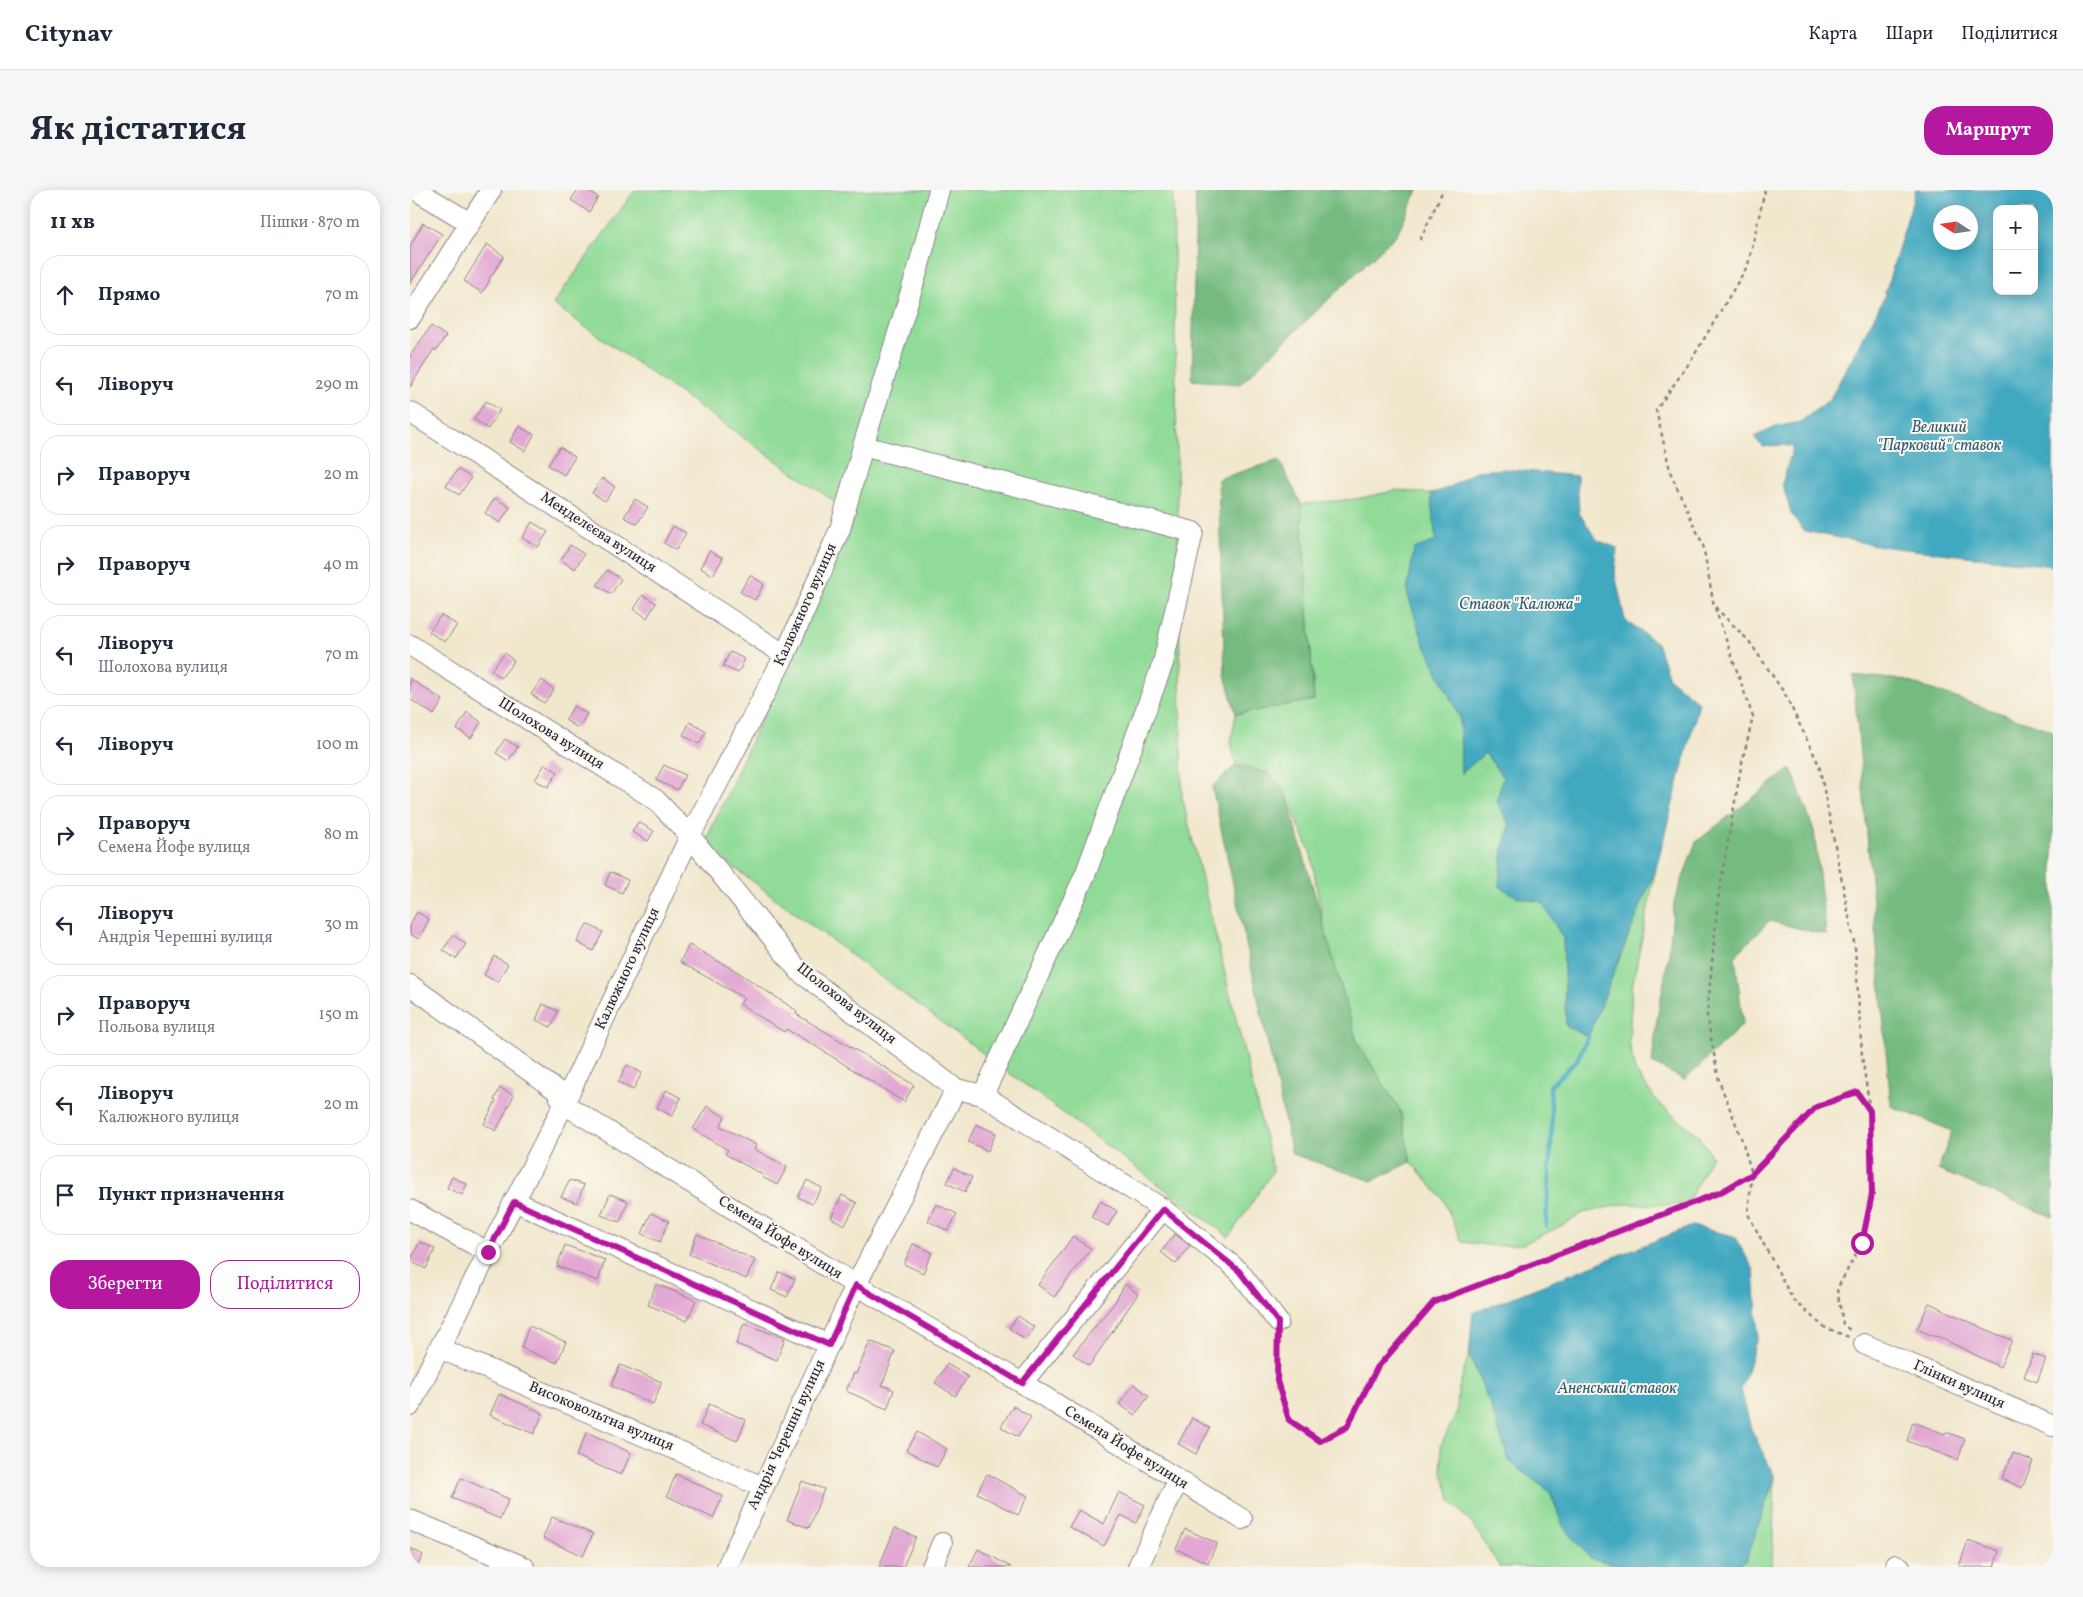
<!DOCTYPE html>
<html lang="uk">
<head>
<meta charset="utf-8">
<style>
	body { margin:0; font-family:Vollkorn,serif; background:#f6f6f7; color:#1f2937 }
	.controls { position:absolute; right:15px; top:15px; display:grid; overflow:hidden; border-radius:10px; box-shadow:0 2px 12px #0003 }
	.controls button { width:45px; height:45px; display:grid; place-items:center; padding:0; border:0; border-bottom:1px solid #e0e1e3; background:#fff; color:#1f2937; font:25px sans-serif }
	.compass { position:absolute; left:1523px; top:15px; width:45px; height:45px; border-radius:50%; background:#fff; box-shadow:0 2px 12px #0003; rotate:282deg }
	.stop { position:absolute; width:15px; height:15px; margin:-11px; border:4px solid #b5179e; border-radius:50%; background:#fff }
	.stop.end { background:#b5179e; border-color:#fff; box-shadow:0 1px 5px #0008 }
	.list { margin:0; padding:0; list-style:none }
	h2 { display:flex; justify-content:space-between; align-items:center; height:65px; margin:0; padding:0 20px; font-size:21px }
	h2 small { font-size:16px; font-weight:400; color:#747a83 }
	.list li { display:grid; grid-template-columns:32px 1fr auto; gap:15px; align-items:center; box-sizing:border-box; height:80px; margin:0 10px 10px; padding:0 10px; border:1px solid #e0e1e3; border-radius:20px }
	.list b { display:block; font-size:19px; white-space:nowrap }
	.list p { margin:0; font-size:16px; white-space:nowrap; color:#747a83 }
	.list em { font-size:16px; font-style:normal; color:#747a83 }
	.actions { display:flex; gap:10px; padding:15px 20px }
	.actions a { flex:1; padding:11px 0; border:1px solid #b5179e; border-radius:20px; text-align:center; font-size:18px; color:#b5179e }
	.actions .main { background:#b5179e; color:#fff }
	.icon { flex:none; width:28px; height:28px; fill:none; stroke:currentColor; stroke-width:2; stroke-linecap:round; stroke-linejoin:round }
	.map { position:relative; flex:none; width:1643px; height:1377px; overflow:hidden; border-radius:20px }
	header { display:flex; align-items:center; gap:30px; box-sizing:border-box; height:70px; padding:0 25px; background:#fff; border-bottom:1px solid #e0e1e3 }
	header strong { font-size:24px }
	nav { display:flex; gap:28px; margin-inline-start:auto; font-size:18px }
	.intro { display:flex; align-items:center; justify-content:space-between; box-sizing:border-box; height:120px; padding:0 30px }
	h1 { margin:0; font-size:35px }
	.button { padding:12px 22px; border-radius:20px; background:#b5179e; color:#fff; font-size:18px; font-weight:700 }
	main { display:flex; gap:30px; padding:0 30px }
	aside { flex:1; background:#fff; border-radius:20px; box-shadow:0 2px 12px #0003 }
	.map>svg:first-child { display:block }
	.green { fill:#90db97; stroke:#597e69 }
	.forest { fill:#74bb80; stroke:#4b6e5e }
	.water { fill:#40a8c0; stroke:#31657e; fill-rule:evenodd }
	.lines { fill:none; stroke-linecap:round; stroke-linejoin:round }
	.stream { stroke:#40a8c0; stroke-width:4.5 }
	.building { fill:#e2a8d3 }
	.minor-casing { stroke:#8a8484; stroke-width:22 }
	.path { stroke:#8a8484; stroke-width:2.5; stroke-dasharray:4 4; stroke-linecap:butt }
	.minor { stroke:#fff; stroke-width:20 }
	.route { stroke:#b5179e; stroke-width:6 }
	.labels { text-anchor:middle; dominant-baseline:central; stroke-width:4; stroke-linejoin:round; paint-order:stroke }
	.street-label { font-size:15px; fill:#22223b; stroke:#fbf7ec }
	.water-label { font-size:16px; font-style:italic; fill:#305e77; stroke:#fbf7ec }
</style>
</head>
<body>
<header>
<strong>Citynav</strong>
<nav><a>Карта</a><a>Шари</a><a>Поділитися</a></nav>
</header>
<div class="intro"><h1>Як дістатися</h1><a class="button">Маршрут</a></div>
<main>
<aside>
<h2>11 хв<small>Пішки · 870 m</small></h2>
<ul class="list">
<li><svg class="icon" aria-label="ahead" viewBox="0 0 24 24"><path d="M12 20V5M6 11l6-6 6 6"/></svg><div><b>Прямо</b></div><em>70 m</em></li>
<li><svg class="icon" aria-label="left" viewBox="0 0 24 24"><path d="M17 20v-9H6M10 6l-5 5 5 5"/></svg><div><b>Ліворуч</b></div><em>290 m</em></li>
<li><svg class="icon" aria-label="right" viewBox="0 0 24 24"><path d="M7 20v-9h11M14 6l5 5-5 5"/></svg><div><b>Праворуч</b></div><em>20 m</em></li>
<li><svg class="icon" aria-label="right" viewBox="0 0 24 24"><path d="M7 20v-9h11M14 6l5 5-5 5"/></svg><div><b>Праворуч</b></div><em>40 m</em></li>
<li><svg class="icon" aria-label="left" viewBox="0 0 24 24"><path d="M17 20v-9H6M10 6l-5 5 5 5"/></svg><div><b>Ліворуч</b><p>Шолохова вулиця</p></div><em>70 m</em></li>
<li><svg class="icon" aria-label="left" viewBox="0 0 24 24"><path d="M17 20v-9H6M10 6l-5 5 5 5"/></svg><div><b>Ліворуч</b></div><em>100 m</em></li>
<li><svg class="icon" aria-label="right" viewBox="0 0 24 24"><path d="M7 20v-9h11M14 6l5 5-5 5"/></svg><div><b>Праворуч</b><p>Семена Йофе вулиця</p></div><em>80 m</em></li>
<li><svg class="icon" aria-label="left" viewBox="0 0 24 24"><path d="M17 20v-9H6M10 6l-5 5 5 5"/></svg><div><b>Ліворуч</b><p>Андрія Черешні вулиця</p></div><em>30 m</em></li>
<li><svg class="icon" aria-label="right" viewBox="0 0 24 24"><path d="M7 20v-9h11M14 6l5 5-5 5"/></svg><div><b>Праворуч</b><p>Польова вулиця</p></div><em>150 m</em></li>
<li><svg class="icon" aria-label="left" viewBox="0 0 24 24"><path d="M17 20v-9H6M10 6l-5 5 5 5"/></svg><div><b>Ліворуч</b><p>Калюжного вулиця</p></div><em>20 m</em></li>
<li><svg class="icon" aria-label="arrive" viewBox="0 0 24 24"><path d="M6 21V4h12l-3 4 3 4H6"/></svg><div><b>Пункт призначення</b></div></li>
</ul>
<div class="actions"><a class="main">Зберегти</a><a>Поділитися</a></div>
</aside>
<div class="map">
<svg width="1643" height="1377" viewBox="0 0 1643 1377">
	<rect width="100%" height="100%" fill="#fbf7ec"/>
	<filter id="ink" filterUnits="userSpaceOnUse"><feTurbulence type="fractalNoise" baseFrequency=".02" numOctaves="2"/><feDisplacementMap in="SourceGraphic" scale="10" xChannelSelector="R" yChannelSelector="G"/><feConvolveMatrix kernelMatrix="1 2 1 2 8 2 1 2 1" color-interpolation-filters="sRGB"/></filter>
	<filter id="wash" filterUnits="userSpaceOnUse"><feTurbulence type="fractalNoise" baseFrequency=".0096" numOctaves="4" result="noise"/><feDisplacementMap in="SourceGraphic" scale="20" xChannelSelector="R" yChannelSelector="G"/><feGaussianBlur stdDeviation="1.12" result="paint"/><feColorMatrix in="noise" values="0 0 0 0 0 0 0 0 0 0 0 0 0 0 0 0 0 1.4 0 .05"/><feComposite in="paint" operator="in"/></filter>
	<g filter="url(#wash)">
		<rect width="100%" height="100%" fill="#f1e7cd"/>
		<g class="green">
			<polygon points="225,0 763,0 772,607 863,981 819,1047 294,655 444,325 143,114"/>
			<polygon points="988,300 1021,304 1026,351 997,402 1013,451 1050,528 1051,583 1075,563 1093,587 1087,611 1100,636 1093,660 1107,707 1132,712 1153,748 1156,836 1178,846 1246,678 1222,797 1219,851 1225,881 1248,913 1287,944 1302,966 1276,1015 1213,1014 1173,1023 1157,1033 1113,1054 1086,1056 1052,1052 1033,1009 1001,972 990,921 947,852 913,734 901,664 876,605 858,583 826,575 821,552 826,524 904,510 891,314 946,309"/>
			<polygon points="1059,1164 1080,1214 1099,1271 1140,1302 1153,1336 1218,1377 1090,1377 1063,1335 1041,1311 1032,1281 1031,1255 1047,1222 1048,1201"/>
			<polygon points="1365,1287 1362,1377 1325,1377 1336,1371"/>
		</g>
		<g class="forest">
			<polygon points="786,0 1008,0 987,44 830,194 782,190"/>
			<polygon points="869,270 891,314 904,510 826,524 815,485 808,289"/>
			<polygon points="1443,485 1493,490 1643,541 1643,1027 1528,980 1542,941 1481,916"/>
			<polygon points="826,575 858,583 876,604 947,852 990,920 1001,972 962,991 882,964 802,597"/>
			<polygon points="1381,578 1404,641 1416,745 1359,731 1325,766 1333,834 1275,890 1242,873 1247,830 1259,763 1264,712 1286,652"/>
		</g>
		<g class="water">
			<path d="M1506,0h137v376l-173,-20 -76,-15 -12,-16 -10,-31 11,-37 -10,-2 -20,2 -9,-10 21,-10 25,-5 30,-23 53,-99zM1587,19h37v82h-37zM1530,22h30v30h-30z"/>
			<polygon points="1093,279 1167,286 1169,323 1187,350 1207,358 1205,384 1215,430 1247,453 1259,488 1289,513 1246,678 1178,847 1156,836 1153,748 1132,712 1107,707 1089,696 1093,660 1100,636 1087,611 1093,587 1075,563 1051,584 1050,528 1013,451 997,402 1004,359 1026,351 1021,304 1040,297 1066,281"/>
			<polygon points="1282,1036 1324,1046 1344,1080 1348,1145 1331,1200 1341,1239 1365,1287 1336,1371 1325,1377 1218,1377 1180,1368 1153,1336 1140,1302 1099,1271 1080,1214 1059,1164 1063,1123"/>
		</g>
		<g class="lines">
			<polyline class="stream" points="1136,1036 1142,936 1140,896 1167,870 1178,847"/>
		</g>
		<g id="blocks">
			<g class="building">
				<polygon points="168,0 177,0 188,7 179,22 161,10"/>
				<polygon points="13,33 32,44 0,94 0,56"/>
				<polygon points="77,54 94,66 79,89 80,90 72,103 54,91"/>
				<polygon points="21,136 36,146 26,161 24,159 0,197 0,166"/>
				<polygon points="76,211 90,220 78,239 64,229"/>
				<polygon points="109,236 124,245 115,261 100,252"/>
				<polygon points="150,257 165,267 154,285 138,275"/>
				<polygon points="48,279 61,288 49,305 36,296"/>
				<polygon points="192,288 205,297 195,311 182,303"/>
				<polygon points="85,308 100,317 90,333 75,323"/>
				<polygon points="225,309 238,317 227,334 214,327"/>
				<polygon points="122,332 138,342 128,357 112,348"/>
				<polygon points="263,336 276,343 266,360 254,353"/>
				<polygon points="160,355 174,364 165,379 151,370"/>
				<polygon points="299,361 313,368 303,385 290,378"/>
				<polygon points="197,380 211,389 201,404 187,395"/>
				<polygon points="340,385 354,394 345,410 330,402"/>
				<polygon points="233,405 246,413 237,428 224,419"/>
				<polygon points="31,425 47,435 35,452 19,442"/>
				<polygon points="320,462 335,469 328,483 313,476"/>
				<polygon points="95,463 104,471 91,488 81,480"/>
				<polygon points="0,489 33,510 24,525 0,509"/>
				<polygon points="132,490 144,500 134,513 121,504"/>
				<polygon points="164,516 177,524 168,538 155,530"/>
				<polygon points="57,522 71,532 61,548 47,539"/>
				<polygon points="280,532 296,542 289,554 273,545"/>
				<polygon points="95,549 108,557 98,571 86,563"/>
				<polygon points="135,574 148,582 138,597 125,590"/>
				<polygon points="254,575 275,585 267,600 246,590"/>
				<polygon points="228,632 244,641 238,651 222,642"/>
				<polygon points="200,682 218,690 212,703 195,695"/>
				<polygon points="7,722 19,729 9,749 0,744 0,735"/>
				<polygon points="177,734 193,742 183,761 167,752"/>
				<polygon points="43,745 56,754 46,769 33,760"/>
				<polygon points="279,755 326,781 387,821 386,824 504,895 494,912 407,857 376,839 374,842 344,823 330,814 334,808 270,772"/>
				<polygon points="84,766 98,774 87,792 74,785"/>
				<polygon points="133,814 148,821 141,837 126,830"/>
				<polygon points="217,875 232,883 223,900 208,892"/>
				<polygon points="90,898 104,905 86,941 74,934 86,911 84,910"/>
				<polygon points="256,900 271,908 262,926 247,918"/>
				<polygon points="297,916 315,927 310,936 346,955 344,959 377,977 367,995 352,987 353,985 315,964 318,960 283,939"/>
				<polygon points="566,934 586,943 578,961 558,952"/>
				<polygon points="544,978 562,987 555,1002 537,993"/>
				<polygon points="42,987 57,994 52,1005 37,998"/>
				<polygon points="160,990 174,995 167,1013 151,1007"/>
				<polygon points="397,990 412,998 402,1014 388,1007"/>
				<polygon points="200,1004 218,1011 210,1032 191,1025"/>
				<polygon points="432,1005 447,1013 435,1035 421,1028"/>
				<polygon points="690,1011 707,1021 698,1036 681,1027"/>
				<polygon points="526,1014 547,1024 538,1041 518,1031"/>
				<polygon points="241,1023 259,1031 250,1052 232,1044"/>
				<polygon points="287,1044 345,1070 336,1089 279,1064"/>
				<polygon points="765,1044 780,1056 766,1074 751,1062"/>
				<polygon points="663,1046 681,1059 644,1107 628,1095"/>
				<polygon points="10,1052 25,1059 16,1079 0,1071"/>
				<polygon points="503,1054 522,1062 513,1083 494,1074"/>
				<polygon points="155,1055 195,1070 188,1091 147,1076"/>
				<polygon points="369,1082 385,1089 377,1107 361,1100"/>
				<polygon points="246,1094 286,1110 277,1131 238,1115"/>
				<polygon points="715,1094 728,1104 679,1176 663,1164 705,1112"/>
				<polygon points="1519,1113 1586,1144 1602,1150 1590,1177 1527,1146 1526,1147 1507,1139"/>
				<polygon points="608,1126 624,1137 615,1150 599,1138"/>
				<polygon points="334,1133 375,1149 367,1170 326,1154"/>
				<polygon points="119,1136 156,1152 147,1173 111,1158"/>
				<polygon points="460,1151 485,1161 472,1195 484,1200 477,1219 436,1201 444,1183 446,1184"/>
				<polygon points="1623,1164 1636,1169 1627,1192 1614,1187"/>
				<polygon points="537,1174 558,1187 545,1206 525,1193"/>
				<polygon points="210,1175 252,1192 243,1214 201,1196"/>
				<polygon points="724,1194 739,1206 725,1225 709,1214"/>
				<polygon points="89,1204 133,1223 124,1244 80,1225"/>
				<polygon points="299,1214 336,1230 327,1251 290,1235"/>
				<polygon points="603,1216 621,1227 608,1247 591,1237"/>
				<polygon points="782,1228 800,1238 786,1264 768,1254"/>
				<polygon points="1503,1232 1535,1244 1536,1242 1555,1249 1548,1270 1497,1251"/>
				<polygon points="177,1242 221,1263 211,1285 166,1266"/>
				<polygon points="507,1242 537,1259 527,1277 496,1260"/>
				<polygon points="1603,1263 1623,1271 1612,1298 1592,1289"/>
				<polygon points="266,1284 313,1306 303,1328 257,1306"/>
				<polygon points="577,1284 618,1306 608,1325 567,1303"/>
				<polygon points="51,1288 99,1309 90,1329 42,1308"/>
				<polygon points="392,1291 414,1299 399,1338 377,1330"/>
				<polygon points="709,1302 735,1315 726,1333 711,1325 694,1356 659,1337 669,1320 694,1334"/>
				<polygon points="142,1327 183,1344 173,1366 133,1348"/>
				<polygon points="485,1338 506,1347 493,1377 469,1377"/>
				<polygon points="775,1339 807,1353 798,1373 766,1359"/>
				<polygon points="1558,1350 1589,1361 1584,1377 1549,1377"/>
				<polygon points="0,1358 13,1365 7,1377 0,1377"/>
				<polygon points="568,1359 601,1377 559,1377"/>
			</g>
		</g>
	</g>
	<g filter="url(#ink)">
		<use href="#blocks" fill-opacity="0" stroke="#8a8484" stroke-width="1"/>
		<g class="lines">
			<defs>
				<g id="minor">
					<polyline points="6,0 60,33"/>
					<polyline points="0,128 81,0"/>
					<polyline points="0,222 375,465"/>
					<polyline points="453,256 783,342 753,473 675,685 573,905"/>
					<polyline points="0,455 246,610 280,646 390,782 546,899 573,905 753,1019 829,1081 868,1132"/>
					<polyline points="0,795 146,900 154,914 446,1095 612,1193 832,1329"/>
					<polyline points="104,1011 419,1155"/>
					<polyline points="0,1020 78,1062"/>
					<polyline points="1454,1154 1643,1236"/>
					<polyline points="29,1158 353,1297"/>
					<polyline points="612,1193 753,1019"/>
					<polyline points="0,1216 154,914 280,646 375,465 430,339 453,256 508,79 529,0"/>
					<polyline points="0,1330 114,1377"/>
					<polyline points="1486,1375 1490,1377"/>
					<polyline points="317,1377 446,1095 546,899"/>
					<polyline points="522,1377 532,1353"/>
					<polyline points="728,1377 768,1290"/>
				</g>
			</defs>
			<use href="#minor" class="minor-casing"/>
			<g class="path">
				<polyline points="1355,0 1338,75 1282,169 1246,220 1261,284 1293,355 1304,416 1339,451 1375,504 1409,575 1445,757 1452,866 1460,920"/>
				<polyline points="1010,50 1033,0"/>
				<polyline points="1305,418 1343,527 1331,577 1308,709 1297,826 1309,891 1331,947 1342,984 1338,1024 1383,1110 1414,1137 1439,1147"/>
				<polyline points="867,1149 867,1191 879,1230 910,1251 937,1237 967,1178 1024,1112 1311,1001 1342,984 1406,917 1447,902 1460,921 1462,1004 1452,1053 1427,1099 1433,1134 1442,1142"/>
			</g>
			<use href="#minor" class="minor"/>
		</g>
	</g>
	<g class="lines" filter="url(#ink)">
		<polyline class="route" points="78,1062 104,1012 419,1155 446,1095 612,1193 753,1019 829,1081 868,1132 867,1191 879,1230 910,1251 937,1237 967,1178 1024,1112 1311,1002 1342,984 1406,917 1447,902 1460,921 1462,1004 1452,1053"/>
	</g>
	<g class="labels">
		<g class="street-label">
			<text transform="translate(188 343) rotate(33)">Менделєєва вулиця</text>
			<text transform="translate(396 415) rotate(-66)">Калюжного вулиця</text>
			<text transform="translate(141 544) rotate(32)">Шолохова вулиця</text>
			<text transform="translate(218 779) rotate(-65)">Калюжного вулиця</text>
			<text transform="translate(436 814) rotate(38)">Шолохова вулиця</text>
			<text transform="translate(370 1048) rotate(32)">Семена Йофе вулиця</text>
			<text transform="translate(1549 1195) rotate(24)">Глінки вулиця</text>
			<text transform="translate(191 1227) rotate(23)">Високовольтна вулиця</text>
			<text transform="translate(377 1245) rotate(-65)">Андрія Черешні вулиця</text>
			<text transform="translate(716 1258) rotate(32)">Семена Йофе вулиця</text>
		</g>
		<g class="water-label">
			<text x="1529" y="238">Великий<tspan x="1529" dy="18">"Парковий" ставок</tspan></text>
			<text x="1109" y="415">Ставок "Калюжа"</text>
			<text x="1207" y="1199">Аненський ставок</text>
		</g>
	</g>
</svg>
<div class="controls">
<button>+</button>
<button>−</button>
</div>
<svg class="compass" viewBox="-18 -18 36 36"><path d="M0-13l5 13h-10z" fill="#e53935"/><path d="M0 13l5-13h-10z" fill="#747a83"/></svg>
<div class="stop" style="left:1452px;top:1053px"></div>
<div class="stop end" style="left:78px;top:1062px"></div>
</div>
</main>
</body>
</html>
